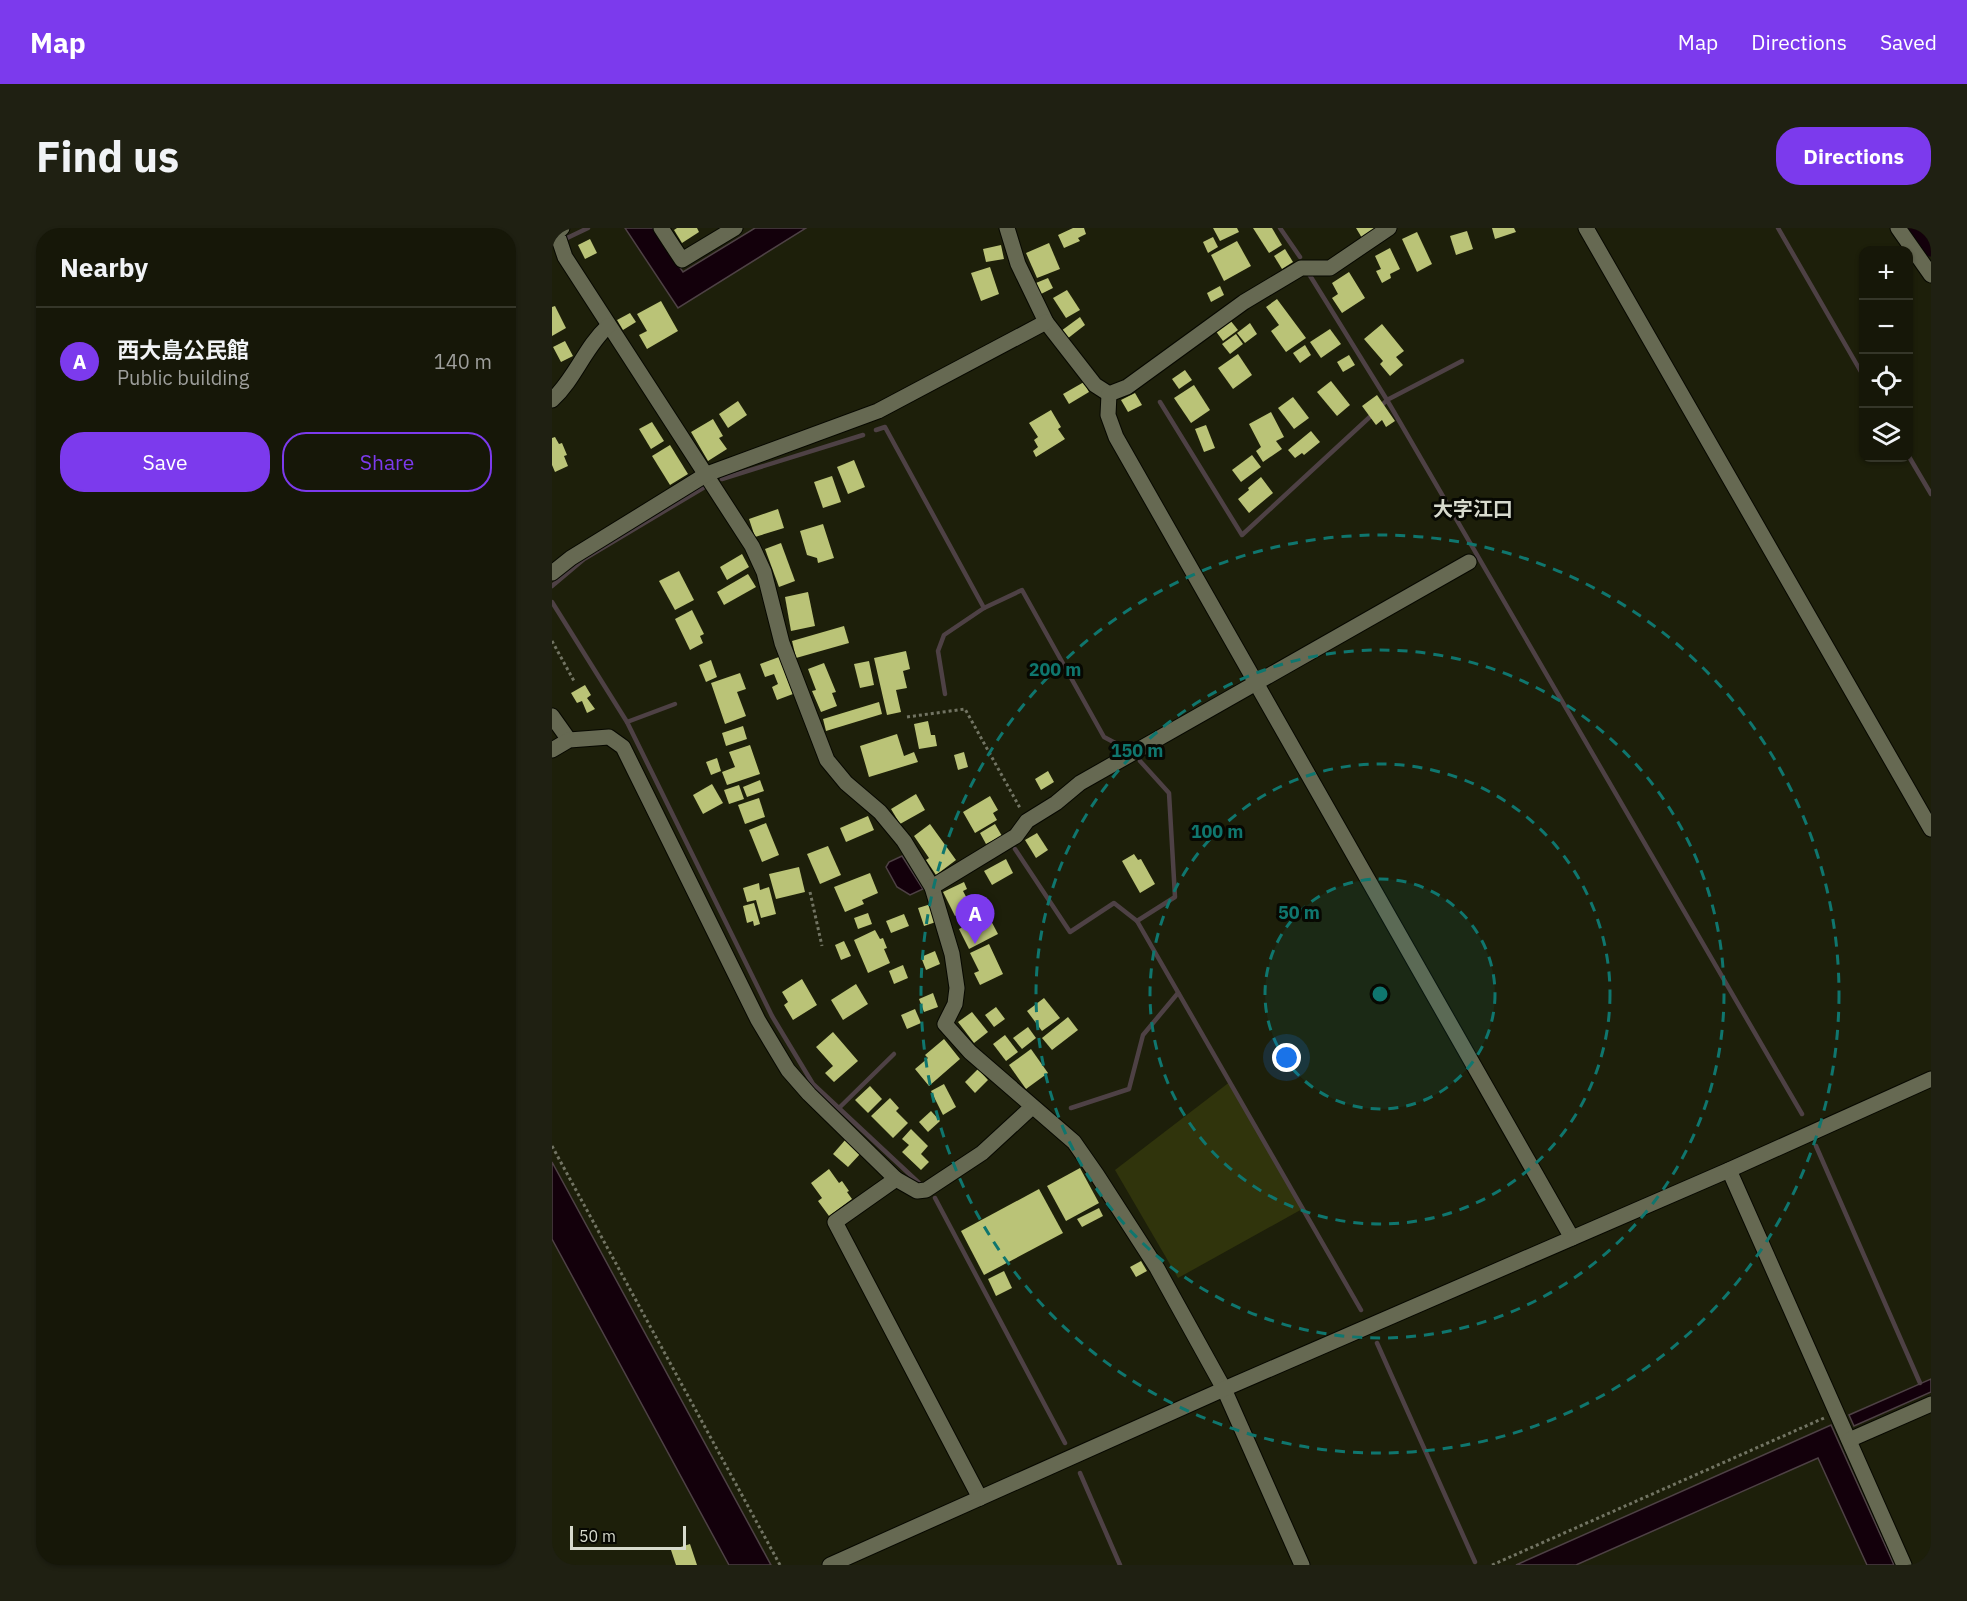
<!DOCTYPE html>
<html lang="en">
<head>
<meta charset="utf-8">
<style>
	body { margin:0; font-family:"IBM Plex Sans","Noto Sans JP",sans-serif; background:#1f2012; color:#f1f3f6 }
	.controls { position:absolute; right:18px; top:18px; display:grid; overflow:hidden; border-radius:12px; box-shadow:0 2px 4px #0004 }
	.controls button { width:54px; height:54px; display:grid; place-items:center; padding:0; border:0; border-bottom:2px solid #353629; background:#161708; color:#f1f3f6; font:30px sans-serif }
	.scale { position:absolute; left:18px; bottom:15px; width:116px; box-sizing:border-box; padding-left:6px; border:3px solid #d7dacd; border-top:0; font-size:16px; line-height:21px; white-space:nowrap; color:#d7dacd; -webkit-text-stroke:4px #070802; paint-order:stroke }
	.you { position:absolute; left:735px; top:830px; width:21px; height:21px; margin:-15px; border:4px solid #fff; border-radius:50%; background:#1a73e8; box-shadow:0 0 0 9px #1a73e833 }
	.badge { display:grid; place-items:center; width:39px; height:39px; border-radius:50%; background:#7c3aed; color:#fff; font-size:20px; font-weight:700 }
	.pin { position:absolute; translate:-50% -50px; filter:drop-shadow(0 2px 3px #0008) }
	.pin::after { content:''; position:absolute; top:32px; width:21px; height:18px; background:inherit; clip-path:polygon(0 0,100% 0,50% 100%) }
	.list { margin:0; padding:0; list-style:none }
	h2 { display:flex; justify-content:space-between; align-items:center; height:78px; margin:0; padding:0 24px; font-size:26px }
	h2 small { font-size:20px; font-weight:400; color:#9e9f9c }
	.list li { display:grid; grid-template-columns:39px 1fr auto; gap:18px; align-items:center; box-sizing:border-box; height:108px; padding:0 24px; border-top:2px solid #353629 }
	.list b { display:block; font-size:22px; white-space:nowrap }
	.list p { margin:0; font-size:20px; white-space:nowrap; color:#9e9f9c }
	.list em { font-size:20px; font-style:normal; color:#9e9f9c }
	.actions { display:flex; gap:12px; padding:18px 24px }
	.actions a { flex:1; padding:14px 0; border:2px solid #7c3aed; border-radius:24px; text-align:center; font-size:21px; color:#7c3aed }
	.actions .main { background:#7c3aed; color:#fff }
	.icon { flex:none; width:33px; height:33px; fill:none; stroke:currentColor; stroke-width:2; stroke-linecap:round; stroke-linejoin:round }
	.map { position:relative; flex:none; width:1379px; height:1337px; overflow:hidden; border-radius:24px }
	header { display:flex; align-items:center; gap:36px; box-sizing:border-box; height:84px; padding:0 30px; background:#7c3aed; color:#fff }
	header strong { font-size:28px }
	nav { display:flex; gap:33px; margin-inline-start:auto; font-size:21px }
	.intro { display:flex; align-items:center; justify-content:space-between; box-sizing:border-box; height:144px; padding:0 36px }
	h1 { margin:0; font-size:42px }
	.button { padding:15px 27px; border-radius:24px; background:#7c3aed; color:#fff; font-size:21px; font-weight:700 }
	main { display:flex; gap:36px; padding:0 36px }
	aside { flex:1; background:#161708; border-radius:24px; box-shadow:0 2px 4px #0004 }
	.map>svg:first-child { display:block }
	.green { fill:#30340c }
	.water { fill:#13000b; stroke:#4e4145; stroke-width:1.5 }
	.lines { fill:none; stroke-linecap:round; stroke-linejoin:round }
	.stream { stroke:#4e4145; stroke-width:4.5 }
	.river { stroke:#13000b; stroke-width:27 }
	.building { fill:#bac377 }
	.minor-casing { stroke:#070800; stroke-width:17 }
	.path { stroke:#727463; stroke-width:3; stroke-dasharray:3 3; stroke-linecap:butt }
	.minor { stroke:#666952; stroke-width:15 }
	.ring { fill:none; stroke:#0f766e; stroke-width:3; stroke-dasharray:10 8 }
	.labels { text-anchor:middle; dominant-baseline:central; stroke-width:6; stroke-linejoin:round; paint-order:stroke }
	.quarter-label { font-size:20px; font-weight:bold; fill:#d7dacd; stroke:#070802 }
	.centre { fill:#0f766e; stroke:#070802; stroke-width:3 }
	.ring-label { font-size:18px; text-anchor:middle; font-weight:bold; fill:#0f766e; stroke:#070802; stroke-width:6; stroke-linejoin:round; paint-order:stroke }
</style>
</head>
<body>
<header>
<strong>Map</strong>
<nav><a>Map</a><a>Directions</a><a>Saved</a></nav>
</header>
<div class="intro"><h1>Find us</h1><a class="button">Directions</a></div>
<main>
<aside>
<h2>Nearby<small></small></h2>
<ul class="list">
<li><span class="badge">A</span><div><b>西大島公民館</b><p>Public building</p></div><em>140 m</em></li>
</ul>
<div class="actions"><a class="main">Save</a><a>Share</a></div>
</aside>
<div class="map">
<svg width="1379" height="1337" viewBox="0 0 1379 1337">
	<rect width="100%" height="100%" fill="#1d1f0a"/>
	<polygon class="green" points="679,853 752,980 626,1050 563,942"/>
	<g class="water">
		<polygon points="73,0 101,0 131,44 203,0 254,0 126,80"/>
		<polygon points="350,628 371,661 358,667 345,659 334,639 337,634"/>
		<polygon points="0,934 219,1337 177,1337 0,1011"/>
		<polygon points="1379,1151 1379,1164 1302,1198 1297,1187"/>
		<polygon points="1279,1197 1342,1337 1315,1337 1266,1230 1024,1337 964,1337"/>
	</g>
	<g class="lines">
		<g class="stream">
			<polyline points="728,0 748,29"/>
			<polyline points="1226,0 1312,149"/>
			<polyline points="13,11 36,0"/>
			<polyline points="757,46 835,172 910,133"/>
			<polyline points="608,174 690,307 821,186"/>
			<polyline points="827,180 835,172 1250,886"/>
			<polyline points="324,202 333,199 432,380 392,407 386,423 393,466"/>
			<polyline points="1356,227 1379,266"/>
			<polyline points="170,251 311,207"/>
			<polyline points="0,358 32,331 151,260"/>
			<polyline points="0,374 75,494 220,788 261,856 367,955"/>
			<polyline points="432,380 470,362 552,509 569,518"/>
			<polyline points="75,494 123,476"/>
			<polyline points="588,533 617,565 623,669 585,693 809,1082"/>
			<polyline points="463,621 518,704 562,675 585,693"/>
			<polyline points="287,880 342,826"/>
			<polyline points="519,880 577,861 591,807 626,765"/>
			<polyline points="1264,918 1368,1155"/>
			<polyline points="383,970 513,1215"/>
			<polyline points="825,1115 923,1334"/>
			<polyline points="528,1245 568,1337"/>
		</g>
		<polyline class="river" points="1369,0 1379,15"/>
	</g>
	<g class="building">
		<polygon points="125,0 145,0 147,4 130,15 122,2"/>
		<polygon points="521,0 532,0 534,6 526,10 528,13 512,20 506,7"/>
		<polygon points="661,0 685,0 687,4 668,13"/>
		<polygon points="701,0 720,0 730,17 717,25"/>
		<polygon points="804,0 826,0 810,10"/>
		<polygon points="940,0 962,0 964,4 943,11"/>
		<polygon points="915,3 921,21 904,27 898,8"/>
		<polygon points="865,4 880,36 865,44 850,11"/>
		<polygon points="661,9 666,19 656,25 651,14"/>
		<polygon points="38,11 45,25 33,31 26,17"/>
		<polygon points="685,13 699,38 672,53 659,27"/>
		<polygon points="497,15 508,41 485,50 474,25"/>
		<polygon points="449,17 452,31 434,34 431,21"/>
		<polygon points="838,20 848,41 838,46 839,50 830,55 824,43 829,41 823,28"/>
		<polygon points="733,21 741,34 730,41 722,28"/>
		<polygon points="438,39 447,66 429,73 419,45"/>
		<polygon points="797,44 813,70 790,85 780,70 786,66 780,55"/>
		<polygon points="496,50 501,60 489,66 484,55"/>
		<polygon points="668,58 672,67 659,74 655,65"/>
		<polygon points="515,62 528,82 514,90 501,70"/>
		<polygon points="725,71 754,110 734,124 719,103 727,97 714,79"/>
		<polygon points="109,73 126,103 95,121 87,107 95,103 85,86"/>
		<polygon points="3,78 14,100 0,108 0,79"/>
		<polygon points="78,85 84,94 71,102 65,92"/>
		<polygon points="528,89 533,97 515,111 509,103"/>
		<polygon points="678,92 686,102 671,113 663,102"/>
		<polygon points="698,95 705,106 693,115 685,105"/>
		<polygon points="830,96 852,123 844,129 851,137 838,148 828,136 831,133 812,111"/>
		<polygon points="778,101 789,116 769,130 758,114"/>
		<polygon points="684,106 691,116 678,126 670,116"/>
		<polygon points="13,113 21,128 9,134 1,119"/>
		<polygon points="753,117 759,127 748,135 741,125"/>
		<polygon points="686,126 700,147 681,161 666,140"/>
		<polygon points="797,127 803,137 791,144 785,134"/>
		<polygon points="633,142 640,152 627,161 620,151"/>
		<polygon points="779,153 798,177 785,188 765,164"/>
		<polygon points="532,154 537,164 517,176 511,166"/>
		<polygon points="642,157 658,182 639,195 622,170"/>
		<polygon points="583,165 590,177 576,184 569,172"/>
		<polygon points="825,167 843,193 834,199 830,192 824,197 810,178"/>
		<polygon points="741,169 757,190 742,201 726,180"/>
		<polygon points="186,173 195,187 176,200 167,186"/>
		<polygon points="499,182 509,199 506,201 513,211 484,229 481,223 486,219 482,212 486,209 477,195"/>
		<polygon points="719,184 732,209 724,213 730,221 711,234 704,223 709,219 697,196"/>
		<polygon points="161,191 171,208 167,210 175,221 156,233 139,204"/>
		<polygon points="100,194 112,213 99,221 87,201"/>
		<polygon points="654,197 663,220 652,224 643,201"/>
		<polygon points="759,203 768,214 752,227 750,225 743,230 736,222"/>
		<polygon points="3,209 7,216 10,215 15,227 12,228 16,238 3,244 0,237 0,210"/>
		<polygon points="118,217 136,246 118,257 100,228"/>
		<polygon points="700,227 709,239 689,254 680,242"/>
		<polygon points="302,232 313,259 296,266 285,239"/>
		<polygon points="280,248 289,274 271,280 262,254"/>
		<polygon points="709,249 721,265 697,285 686,271 697,262 696,260"/>
		<polygon points="226,281 232,300 203,309 197,291"/>
		<polygon points="271,296 282,330 266,335 265,330 255,327 248,303"/>
		<polygon points="229,315 243,353 227,359 213,321"/>
		<polygon points="190,326 197,339 175,352 168,339"/>
		<polygon points="127,343 142,372 123,382 107,353"/>
		<polygon points="196,346 204,359 172,377 165,364"/>
		<polygon points="256,364 263,398 239,403 233,369"/>
		<polygon points="140,382 152,406 148,408 151,415 138,422 123,391"/>
		<polygon points="292,398 297,415 244,430 240,413"/>
		<polygon points="354,423 358,441 351,443 355,460 344,462 349,484 335,487 322,430"/>
		<polygon points="227,429 241,466 225,472 220,459 226,456 222,446 213,449 208,436"/>
		<polygon points="159,432 165,449 154,454 147,437"/>
		<polygon points="317,433 322,457 308,460 302,436"/>
		<polygon points="272,435 284,464 280,465 285,478 269,484 260,463 264,462 256,441"/>
		<polygon points="188,445 194,461 185,464 194,488 173,496 159,455"/>
		<polygon points="33,457 39,467 35,470 43,481 35,485 30,473 25,475 19,465"/>
		<polygon points="327,474 330,486 274,503 271,491"/>
		<polygon points="376,493 379,507 383,507 385,518 367,521 362,496"/>
		<polygon points="191,498 195,511 174,518 170,505"/>
		<polygon points="345,506 352,528 362,524 366,534 317,549 308,518"/>
		<polygon points="198,517 208,546 175,557 170,544 183,539 177,524"/>
		<polygon points="412,524 416,539 406,542 402,527"/>
		<polygon points="165,530 169,543 159,547 154,534"/>
		<polygon points="496,543 502,554 489,562 483,551"/>
		<polygon points="208,552 212,563 195,569 191,559"/>
		<polygon points="160,556 171,575 151,586 141,567"/>
		<polygon points="187,557 192,571 177,576 172,562"/>
		<polygon points="364,566 373,582 348,596 339,581"/>
		<polygon points="438,568 446,582 441,585 445,592 423,605 411,584"/>
		<polygon points="207,570 213,589 193,596 186,577"/>
		<polygon points="316,588 322,602 294,614 288,600"/>
		<polygon points="214,595 227,627 210,634 197,602"/>
		<polygon points="378,596 404,632 384,647 374,632 377,630 362,608"/>
		<polygon points="443,596 450,608 434,616 428,605"/>
		<polygon points="485,605 496,622 484,630 473,612"/>
		<polygon points="276,618 289,647 268,656 255,626"/>
		<polygon points="582,626 586,632 589,631 603,656 588,665 570,633"/>
		<polygon points="454,631 461,645 440,657 432,643"/>
		<polygon points="247,639 253,664 224,671 217,646"/>
		<polygon points="318,645 326,665 310,672 312,676 293,684 282,659"/>
		<polygon points="412,654 415,661 411,663 420,680 403,688 391,664"/>
		<polygon points="207,655 208,662 217,659 224,686 209,690 204,672 195,674 191,660"/>
		<polygon points="202,675 208,696 202,698 201,693 195,695 191,678"/>
		<polygon points="379,676 384,694 372,698 366,680"/>
		<polygon points="316,685 320,696 306,701 302,690"/>
		<polygon points="352,686 357,698 339,705 334,693"/>
		<polygon points="436,687 446,706 417,721 407,701"/>
		<polygon points="323,702 328,711 331,710 335,720 332,721 338,735 316,745 302,712"/>
		<polygon points="292,713 299,728 289,732 283,717"/>
		<polygon points="437,716 451,746 428,757 422,745 427,743 418,725"/>
		<polygon points="383,723 388,736 374,742 369,729"/>
		<polygon points="351,737 356,750 342,756 337,743"/>
		<polygon points="250,751 265,777 241,792 232,777 236,774 230,764"/>
		<polygon points="304,756 316,776 291,792 279,772"/>
		<polygon points="381,765 386,779 372,784 367,771"/>
		<polygon points="492,770 508,790 490,803 475,783"/>
		<polygon points="444,779 453,791 442,799 433,787"/>
		<polygon points="363,781 369,795 355,801 349,787"/>
		<polygon points="420,784 436,804 422,815 406,794"/>
		<polygon points="516,789 526,802 500,822 490,810"/>
		<polygon points="476,799 484,810 470,821 461,810"/>
		<polygon points="281,804 306,833 282,854 273,845 281,838 264,819"/>
		<polygon points="453,807 466,824 454,833 441,816"/>
		<polygon points="392,811 408,831 377,858 363,841 376,830 373,827"/>
		<polygon points="479,821 496,845 474,861 457,837"/>
		<polygon points="426,841 436,852 423,865 413,854"/>
		<polygon points="392,856 404,879 391,887 379,863"/>
		<polygon points="318,858 330,871 316,885 303,872"/>
		<polygon points="338,870 347,880 344,883 356,895 341,910 319,888"/>
		<polygon points="379,883 388,893 376,904 367,894"/>
		<polygon points="359,901 376,918 369,926 377,934 369,942 350,924 357,917 350,911"/>
		<polygon points="294,911 309,925 296,939 281,926"/>
		<polygon points="528,940 547,975 514,993 495,958"/>
		<polygon points="277,941 287,955 290,953 297,963 295,964 300,971 277,988 266,973 270,970 259,955"/>
		<polygon points="487,961 511,1005 432,1047 409,1003"/>
		<polygon points="547,980 551,988 530,999 525,991"/>
		<polygon points="589,1033 595,1043 584,1049 578,1039"/>
		<polygon points="452,1043 460,1060 444,1068 436,1051"/>
		<polygon points="138,1316 145,1337 124,1337 119,1322"/>
	</g>
	<g class="lines">
		<defs>
			<g id="minor">
				<polyline points="10,0 5,5 13,29 200,318 212,344 230,415 275,532 294,555 328,584 352,613 380,659 400,726 405,760 403,776 393,796 418,824 522,914 545,947 605,1040 672,1161 750,1337"/>
				<polyline points="109,0 130,32 183,0"/>
				<polyline points="455,0 466,36 494,94 543,157 557,166"/>
				<polyline points="1034,0 1379,601"/>
				<polyline points="1346,0 1379,47"/>
				<polyline points="557,166 556,187 564,209 1020,1010"/>
				<polyline points="557,166 575,159 692,74 749,40 778,40 837,0"/>
				<path d="M0,172c23,-21 33,-53 56,-74"/>
				<polyline points="0,345 19,330 155,246 326,183 494,94"/>
				<polyline points="0,488 17,512"/>
				<polyline points="0,522 17,512 57,509 71,519 206,792 236,842 257,866 344,951 365,963 374,962 430,925 480,879"/>
				<polyline points="380,659 464,608 475,593 504,575 528,555 917,334"/>
				<polyline points="1177,942 1352,1337"/>
				<polyline points="344,951 283,994 428,1270"/>
				<polyline points="1297,1212 1379,1176"/>
				<polyline points="278,1337 672,1161 1177,942 1379,851"/>
			</g>
		</defs>
		<use href="#minor" class="minor-casing"/>
		<g class="path">
			<polyline points="0,413 22,453"/>
			<polyline points="355,489 413,481 468,580"/>
			<polyline points="258,664 270,718"/>
			<polyline points="0,918 228,1337"/>
			<polyline points="940,1337 1272,1190"/>
		</g>
		<use href="#minor" class="minor"/>
	</g>
	<circle cx="828" cy="766" r="115" fill="#0f766e" fill-opacity=".12"/>
	<g class="ring">
		<circle cx="828" cy="766" r="115"/>
		<circle cx="828" cy="766" r="230"/>
		<circle cx="828" cy="766" r="344"/>
		<circle cx="828" cy="766" r="459"/>
	</g>
	<g class="labels">
		<g class="quarter-label">
			<text x="921" y="280">大字江口</text>
		</g>
	</g>
	<circle cx="828" cy="766" r="9" class="centre"/>
	<g class="ring-label">
		<text x="503" y="448">200 m</text>
		<text x="585" y="529">150 m</text>
		<text x="665" y="610">100 m</text>
		<text x="747" y="691">50 m</text>
	</g>
</svg>
<div class="controls">
<button>+</button>
<button>−</button>
<button><svg class="icon" aria-label="locate" viewBox="0 0 24 24"><circle cx="12" cy="12" r="6"/><path d="M12 2v4M12 18v4M2 12h4M18 12h4"/></svg></button>
<button><svg class="icon" aria-label="layers" viewBox="0 0 24 24"><path d="M12 4l9 5-9 5-9-5zM3 14l9 5 9-5"/></svg></button>
</div>
<div class="scale">50 m</div>
<div class="you"></div>
<div class="pin badge" style="left:423px;top:716px">A</div>
</div>
</main>
</body>
</html>
